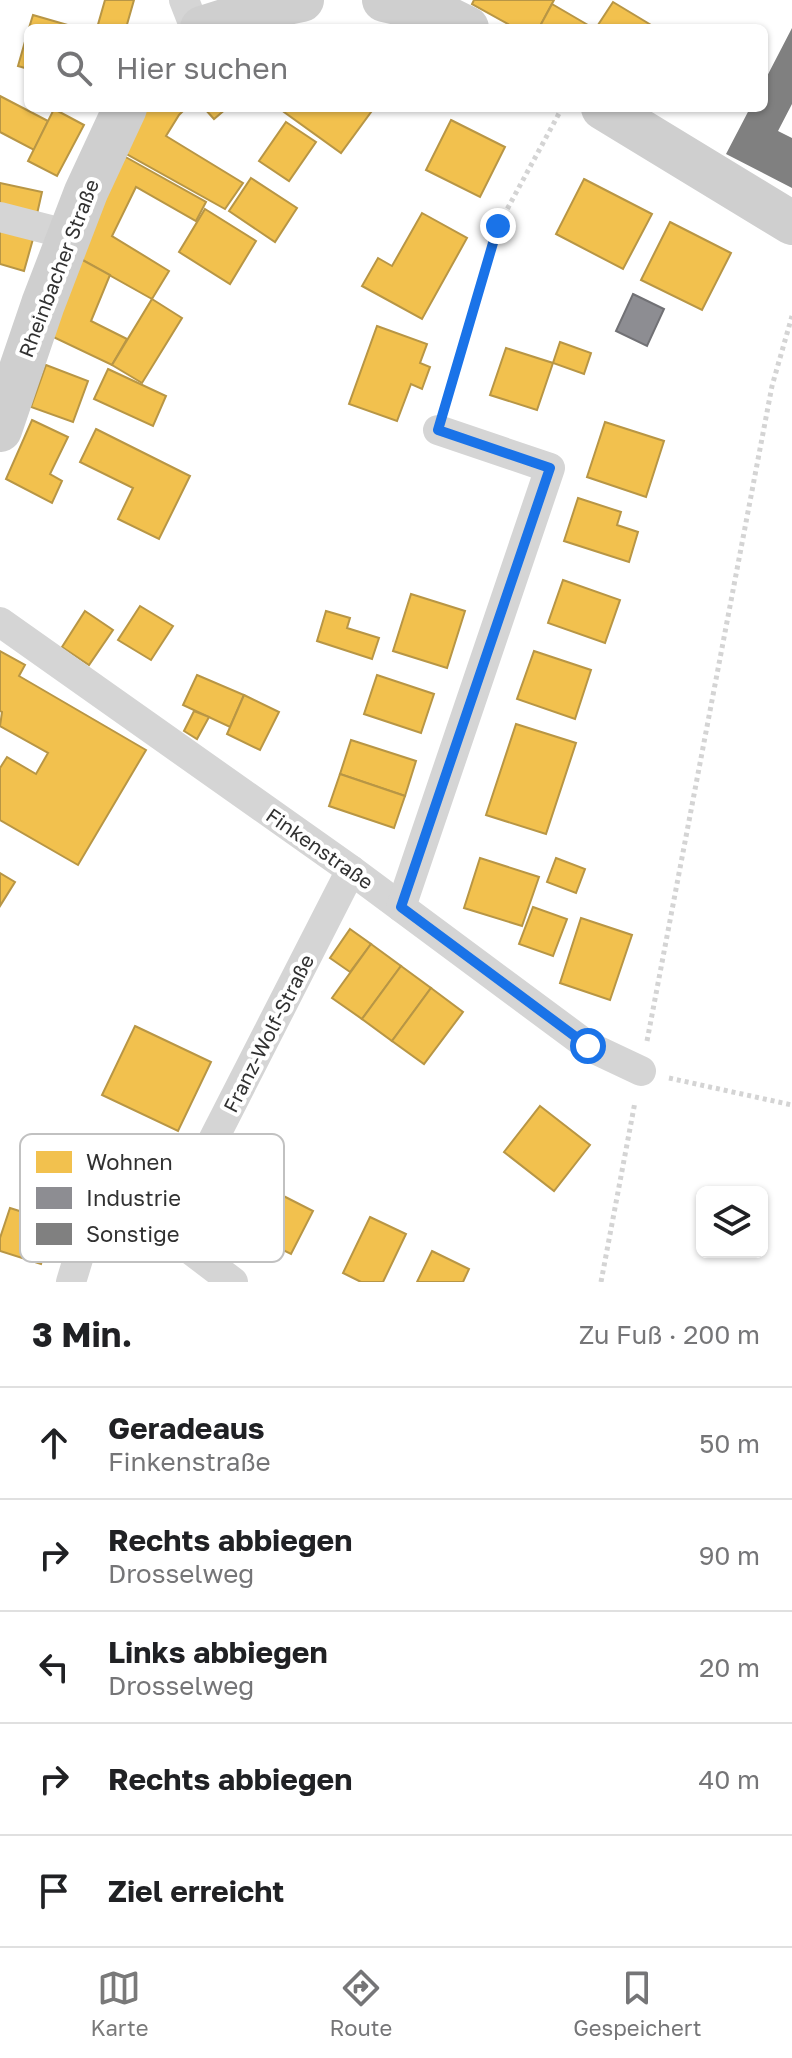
<!DOCTYPE html>
<html lang="de">
<head>
<meta charset="utf-8">
<style>
	body { margin:0; font-family:"Golos Text",sans-serif; background:#f2f2f2; color:#202124 }
	.controls { position:absolute; right:24px; bottom:24px; display:grid; overflow:hidden; border-radius:12px; box-shadow:0 2px 6px #0004 }
	.controls button { width:72px; height:72px; display:grid; place-items:center; padding:0; border:0; border-bottom:2px solid #e0e0e0; background:#fff; color:#202124; font:40px sans-serif }
	.stop { position:absolute; width:24px; height:24px; margin:-18px; border:6px solid #1a73e8; border-radius:50%; background:#fff }
	.stop.end { background:#1a73e8; border-color:#fff; box-shadow:0 2px 8px #0008 }
	.list { margin:0; padding:0; list-style:none }
	h2 { display:flex; justify-content:space-between; align-items:center; height:104px; margin:0; padding:0 32px; font-size:34px }
	h2 small { font-size:26px; font-weight:400; color:#757577 }
	.list li { display:grid; grid-template-columns:52px 1fr auto; gap:24px; align-items:center; box-sizing:border-box; height:112px; padding:0 32px; border-top:2px solid #e0e0e0 }
	.list b { display:block; font-size:30px; white-space:nowrap }
	.list p { margin:0; font-size:26px; white-space:nowrap; color:#757577 }
	.list em { font-size:26px; font-style:normal; color:#757577 }
	.icon { flex:none; width:44px; height:44px; fill:none; stroke:currentColor; stroke-width:2; stroke-linecap:round; stroke-linejoin:round }
	.map { position:relative; flex:none; width:792px; height:1282px; overflow:hidden }
	.search { position:absolute; background:#fff; box-shadow:0 2px 6px #0004; left:24px; right:24px; top:24px; height:88px; display:flex; align-items:center; gap:20px; box-sizing:border-box; padding:0 28px; border-radius:12px; color:#757577; font-size:30px }
	.sheet { height:664px; background:#fff }
	nav { display:flex; justify-content:space-around; align-items:center; box-sizing:border-box; height:112px; border-top:2px solid #e0e0e0; background:#fff; font-size:22px; color:#757577 }
	nav a { display:grid; justify-items:center; gap:4px }
	nav .on { color:#797979 }
	.map>svg:first-child { display:block }
	.homes { fill:#f2c14e; stroke:#b89645; stroke-width:2 }
	.industry { fill:#8d8d92; stroke:#717175; stroke-width:2 }
	.building { fill:#808080 }
	.lines { fill:none; stroke-linecap:round; stroke-linejoin:round }
	.path { stroke:#d4d4d4; stroke-width:5; stroke-dasharray:4 4; stroke-linecap:butt }
	.minor { stroke:#d5d5d5; stroke-width:30 }
	.secondary { stroke:#cfcfcf; stroke-width:44 }
	.route { stroke:#1a73e8; stroke-width:10 }
	.labels { text-anchor:middle; dominant-baseline:central; stroke-width:8; stroke-linejoin:round; paint-order:stroke }
	.street-label { font-size:20px; fill:#313131; stroke:#fff }
	.key { fill:#fff; stroke:#c1c1c1; stroke-width:2 }
	.key-label { font-size:22px; fill:#313131 }
</style>
</head>
<body>
<div class="map">
<svg width="792" height="1282" viewBox="0 0 792 1282">
	<rect width="100%" height="100%" fill="#fff"/>
	<g class="homes">
		<polygon points="105,0 134,0 126,28 97,28"/>
		<polygon points="474,0 554,0 539,28 515,28 472,4"/>
		<polygon points="613,2 656,28 596,28"/>
		<polygon points="552,4 593,28 539,28"/>
		<polygon points="33,15 78,28 29,28"/>
		<polygon points="28,31 28,69 18,66"/>
		<polygon points="0,96 48,121 34,150 0,132"/>
		<polygon points="145,108 186,108 179,115 166,136 243,183 225,209 123,152"/>
		<polygon points="204,108 227,108 214,119"/>
		<polygon points="287,108 374,108 341,153 284,112"/>
		<polygon points="54,109 84,125 57,176 28,161"/>
		<polygon points="451,120 505,147 480,197 426,170"/>
		<polygon points="286,122 316,142 289,181 259,161"/>
		<polygon points="122,155 206,202 196,221 136,187 112,236 169,271 152,299 79,258"/>
		<polygon points="251,178 297,208 275,242 229,211"/>
		<polygon points="584,179 652,214 623,269 556,234"/>
		<polygon points="0,183 42,192 37,214 0,206"/>
		<polygon points="205,209 256,241 230,284 179,252"/>
		<polygon points="422,213 467,238 422,319 362,286 378,258 392,266"/>
		<polygon points="670,222 731,253 702,310 641,280"/>
		<polygon points="0,230 33,239 24,271 0,264"/>
		<polygon points="79,258 110,275 91,321 127,339 112,365 47,334"/>
		<polygon points="152,299 182,318 142,383 112,365"/>
		<polygon points="377,326 427,344 420,363 430,367 422,389 411,384 397,421 349,404"/>
		<polygon points="560,342 591,353 584,374 553,363"/>
		<polygon points="506,348 553,363 537,410 490,395"/>
		<polygon points="46,365 88,381 73,422 31,407"/>
		<polygon points="108,369 166,396 153,426 94,399"/>
		<polygon points="32,420 68,437 50,474 62,481 52,503 6,479"/>
		<polygon points="605,422 664,441 646,497 587,477"/>
		<polygon points="96,429 190,476 159,539 118,519 133,488 80,462"/>
		<polygon points="578,498 621,512 617,525 638,532 629,562 564,541"/>
		<polygon points="563,580 620,600 605,643 548,623"/>
		<polygon points="411,594 465,611 447,668 393,651"/>
		<polygon points="140,606 173,626 151,660 118,640"/>
		<polygon points="85,611 113,630 89,665 62,647"/>
		<polygon points="326,611 350,618 347,628 379,638 372,659 317,641"/>
		<polygon points="0,651 25,665 19,676 146,750 78,865 0,820 0,768 7,757 36,774 48,753 0,726 2,712 0,711"/>
		<polygon points="534,651 591,670 575,719 517,699"/>
		<polygon points="197,675 244,695 230,727 183,705"/>
		<polygon points="377,675 434,694 421,733 364,714"/>
		<polygon points="244,695 279,712 260,750 227,734"/>
		<polygon points="194,711 209,717 197,739 184,731"/>
		<polygon points="516,724 576,743 546,834 486,815"/>
		<polygon points="351,740 416,761 405,796 340,774"/>
		<polygon points="340,774 405,796 394,828 329,806"/>
		<polygon points="480,858 539,877 522,926 464,908"/>
		<polygon points="556,858 585,869 576,893 547,882"/>
		<polygon points="0,873 15,882 0,906"/>
		<polygon points="533,907 567,919 553,956 519,944"/>
		<polygon points="581,918 632,935 610,1000 560,983"/>
		<polygon points="350,929 371,944 350,972 330,958"/>
		<polygon points="371,944 401,966 362,1019 332,998"/>
		<polygon points="401,966 431,988 392,1041 362,1019"/>
		<polygon points="431,988 463,1012 424,1064 392,1041"/>
		<polygon points="135,1026 211,1062 178,1131 102,1095"/>
		<polygon points="540,1106 590,1145 554,1191 504,1152"/>
		<polygon points="256,1182 313,1211 291,1254 234,1226"/>
		<polygon points="10,1208 54,1222 41,1264 0,1251 0,1238"/>
		<polygon points="370,1217 406,1234 383,1282 361,1282 343,1273"/>
		<polygon points="432,1251 469,1269 463,1282 417,1282"/>
	</g>
	<polygon class="industry" points="633,294 664,309 647,346 616,331"/>
	<polygon class="building" points="792,28 792,104 778,131 792,138 792,188 726,154 750,108 764,108 764,82"/>
	<g class="lines">
		<g class="path">
			<polyline points="447,399 498,226 562,108"/>
			<polyline points="647,1041 772,386 792,316"/>
			<polyline points="669,1078 792,1105"/>
			<polyline points="601,1282 635,1102"/>
		</g>
		<g class="minor">
			<polyline points="184,0 195,28"/>
			<polyline points="0,217 70,235"/>
			<polyline points="0,622 351,870 588,1046 641,1071"/>
			<polyline points="401,907 550,468 438,430"/>
			<polyline points="183,1244 187,1191 351,870"/>
			<polyline points="71,1282 92,1213 183,1244 233,1282"/>
		</g>
		<g class="secondary">
			<polyline points="384,0 433,11 467,28"/>
			<polyline points="202,28 268,7 302,0"/>
			<polyline points="603,108 792,223"/>
			<polyline points="0,430 43,304 86,192 125,108"/>
		</g>
	</g>
	<g class="lines">
		<polyline class="route" points="498,226 438,430 550,468 401,907 588,1046"/>
	</g>
	<g class="labels">
		<g class="street-label">
			<text transform="translate(58 268) rotate(-69)">Rheinbacher Straße</text>
			<text transform="translate(320 848) rotate(35)">Finkenstraße</text>
			<text transform="translate(268 1033) rotate(-63)">Franz-Wolf-Straße</text>
		</g>
	</g>
	<rect x="20" y="1134" width="264" height="128" rx="12" class="key"/>
	<rect x="36" y="1151" width="36" height="22" fill="#f2c14e"/>
	<rect x="36" y="1187" width="36" height="22" fill="#8d8d92"/>
	<rect x="36" y="1223" width="36" height="22" fill="#808080"/>
	<g class="key-label">
		<text x="86" y="1170">Wohnen</text>
		<text x="86" y="1206">Industrie</text>
		<text x="86" y="1242">Sonstige</text>
	</g>
</svg>
<div class="controls">
<button><svg class="icon" aria-label="layers" viewBox="0 0 24 24"><path d="M12 4l9 5-9 5-9-5zM3 14l9 5 9-5"/></svg></button>
</div>
<div class="stop" style="left:588px;top:1046px"></div>
<div class="stop end" style="left:498px;top:226px"></div>
<div class="search"><svg class="icon" aria-label="search" viewBox="0 0 24 24"><circle cx="10" cy="10" r="6"/><path d="M15 15l6 6"/></svg>Hier suchen</div>
</div>
<section class="sheet">
<h2>3 Min.<small>Zu Fuß · 200 m</small></h2>
<ul class="list">
<li><svg class="icon" aria-label="ahead" viewBox="0 0 24 24"><path d="M12 20V5M6 11l6-6 6 6"/></svg><div><b>Geradeaus</b><p>Finkenstraße</p></div><em>50 m</em></li>
<li><svg class="icon" aria-label="right" viewBox="0 0 24 24"><path d="M7 20v-9h11M14 6l5 5-5 5"/></svg><div><b>Rechts abbiegen</b><p>Drosselweg</p></div><em>90 m</em></li>
<li><svg class="icon" aria-label="left" viewBox="0 0 24 24"><path d="M17 20v-9H6M10 6l-5 5 5 5"/></svg><div><b>Links abbiegen</b><p>Drosselweg</p></div><em>20 m</em></li>
<li><svg class="icon" aria-label="right" viewBox="0 0 24 24"><path d="M7 20v-9h11M14 6l5 5-5 5"/></svg><div><b>Rechts abbiegen</b></div><em>40 m</em></li>
<li><svg class="icon" aria-label="arrive" viewBox="0 0 24 24"><path d="M6 21V4h12l-3 4 3 4H6"/></svg><div><b>Ziel erreicht</b></div></li>
</ul>
</section>
<nav>
<a class="on"><svg class="icon" aria-label="map" viewBox="0 0 24 24"><path d="M3 6l6-2 6 2 6-2v14l-6 2-6-2-6 2zM9 4v14M15 6v14"/></svg>Karte</a>
<a><svg class="icon" aria-label="directions" viewBox="0 0 24 24"><path d="M12 3l9 9-9 9-9-9zM9 14v-3h6M13 9l2 2-2 2"/></svg>Route</a>
<a><svg class="icon" aria-label="saved" viewBox="0 0 24 24"><path d="M7 4h10v16l-5-4-5 4z"/></svg>Gespeichert</a>
</nav>
</body>
</html>
